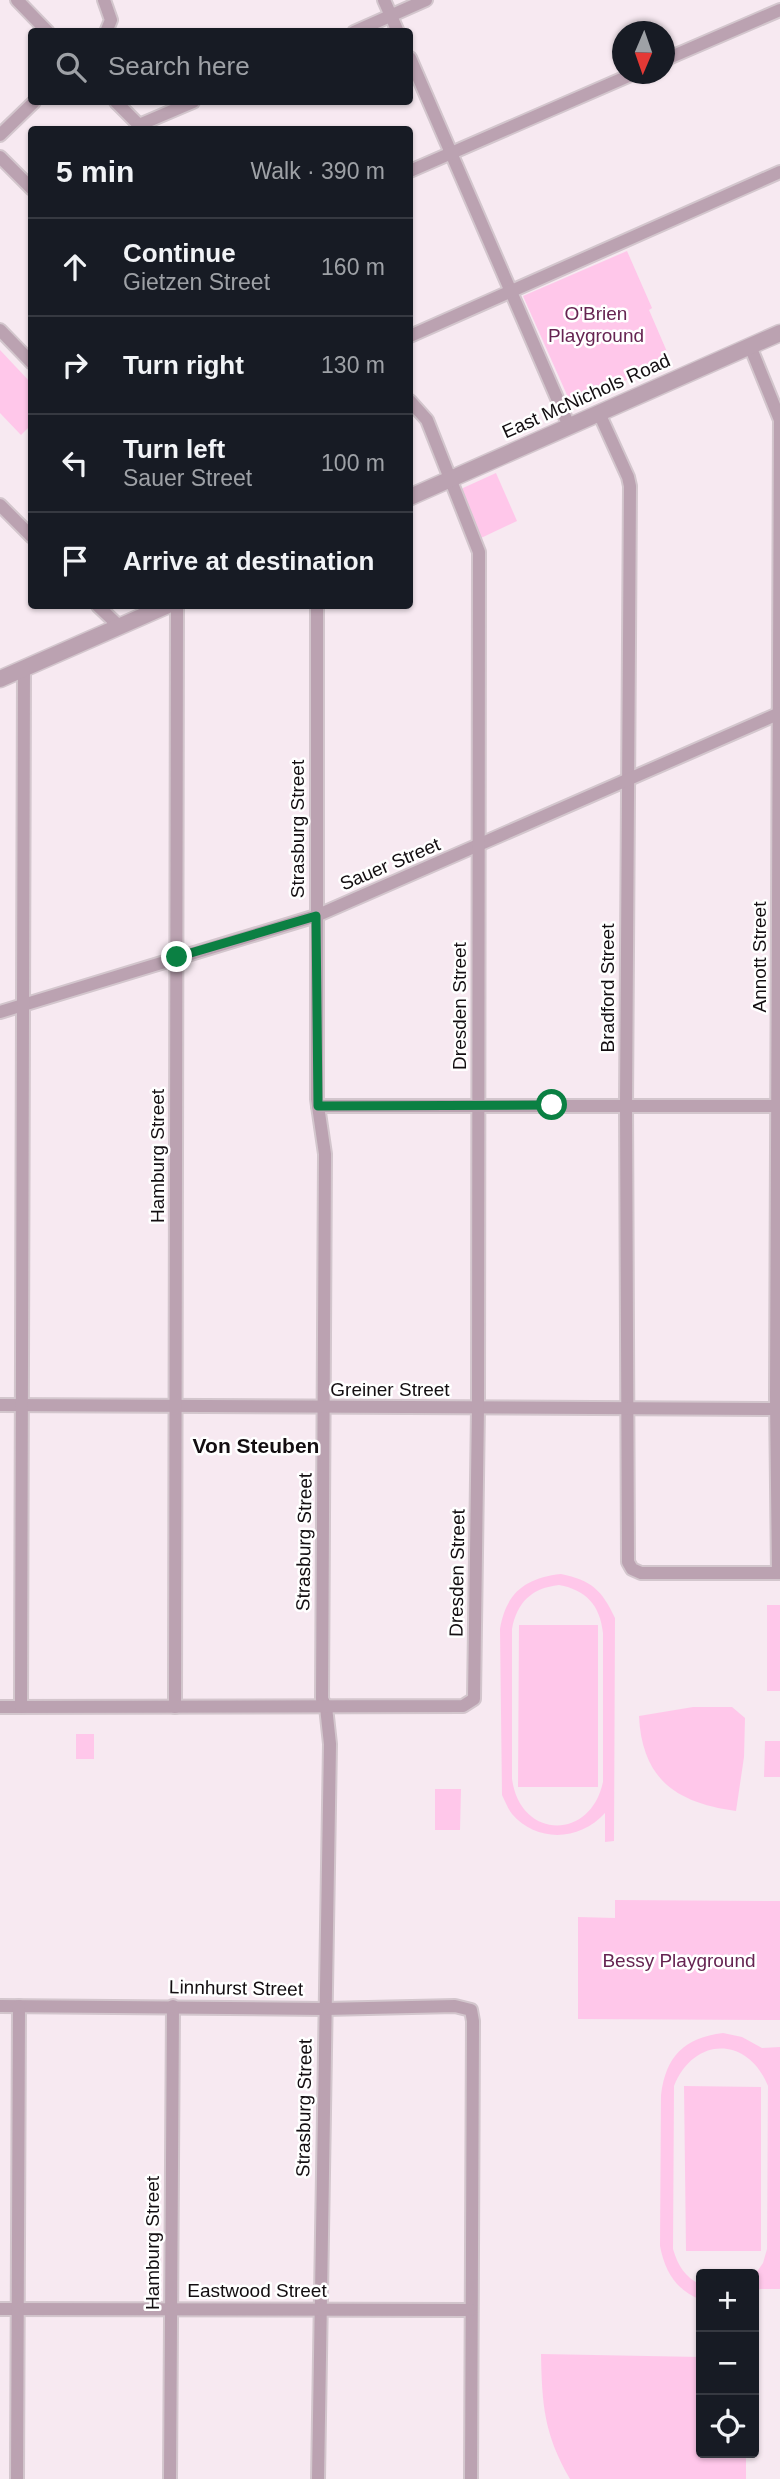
<!DOCTYPE html>
<html lang="en">
<head>
<meta charset="utf-8">
<style>
	body { margin:0; font-family:Helvetica,sans-serif; background:#20242c; color:#f1f3f6 }
	.controls { position:absolute; right:21px; bottom:21px; display:grid; overflow:hidden; border-radius:7px; box-shadow:0 2px 5px #0004 }
	.controls button { width:63px; height:63px; display:grid; place-items:center; padding:0; border:0; border-bottom:2px solid #363941; background:#171b24; color:#f1f3f6; font:35px sans-serif }
	.compass { position:absolute; left:612px; top:21px; width:63px; height:63px; border-radius:50%; background:#171b24; box-shadow:0 2px 5px #0004; rotate:182deg }
	.stop { position:absolute; width:21px; height:21px; margin:-16px; border:5px solid #0b8043; border-radius:50%; background:#fff }
	.stop.end { background:#0b8043; border-color:#fff; box-shadow:0 2px 7px #0008 }
	.list { margin:0; padding:0; list-style:none }
	h2 { display:flex; justify-content:space-between; align-items:center; height:91px; margin:0; padding:0 28px; font-size:30px }
	h2 small { font-size:23px; font-weight:400; color:#9ea1a6 }
	.list li { display:grid; grid-template-columns:46px 1fr auto; gap:21px; align-items:center; box-sizing:border-box; height:98px; padding:0 28px; border-top:2px solid #363941 }
	.list b { display:block; font-size:26px; white-space:nowrap }
	.list p { margin:0; font-size:23px; white-space:nowrap; color:#9ea1a6 }
	.list em { font-size:23px; font-style:normal; color:#9ea1a6 }
	.icon { flex:none; width:38px; height:38px; fill:none; stroke:currentColor; stroke-width:2; stroke-linecap:round; stroke-linejoin:round }
	.map { position:relative; flex:none; width:780px; height:2479px; overflow:hidden }
	.search { position:absolute; background:#171b24; box-shadow:0 2px 5px #0004; left:28px; top:28px; width:385px; height:77px; display:flex; align-items:center; gap:18px; box-sizing:border-box; padding:0 24px; border-radius:7px; color:#9ea1a6; font-size:26px }
	.panel { position:absolute; background:#171b24; box-shadow:0 2px 5px #0004; left:28px; top:126px; width:385px; height:483px; border-radius:7px }
	.map>svg:first-child { display:block }
	.green { fill:#ffc7ea; fill-rule:evenodd }
	.lines { fill:none; stroke-linecap:round; stroke-linejoin:round }
	.minor-casing { stroke:#d3c6cd; stroke-width:16 }
	.tertiary-casing { stroke:#d3c6cd; stroke-width:19 }
	.minor { stroke:#bba2b1; stroke-width:12 }
	.tertiary { stroke:#bba2b1; stroke-width:16 }
	.route { stroke:#0b8043; stroke-width:9 }
	.labels { text-anchor:middle; dominant-baseline:central; stroke-width:5; stroke-linejoin:round; paint-order:stroke }
	.park-label { font-size:19px; fill:#662452; stroke:#fff }
	.street-label { font-size:19px; fill:#130e11; stroke:#fff }
	.neighbourhood-label { font-size:21px; font-weight:bold; fill:#130e11; stroke:#fff }
</style>
</head>
<body>
<div class="map">
<svg width="780" height="2479" viewBox="0 0 780 2479">
	<rect width="100%" height="100%" fill="#f7e9f1"/>
	<g class="green">
		<polygon points="627,251 652,308 649,310 671,361 571,404 523,296"/>
		<polygon points="0,350 31,383 31,425 21,435 0,413"/>
		<polygon points="496,473 517,521 481,538 461,492 463,488"/>
		<path d="M561,1574c30,6 41,16 54,44l-1,223 -9,1v-29c-25,28 -68,30 -93,1 -4,-5 -7,-13 -10,-19l-2,-166c6,-36 25,-51 61,-55zM559,1585c27,5 41,20 44,48v149c-13,60 -83,57 -91,-3v-150c5,-27 20,-41 47,-44z"/>
		<rect x="767" y="1605" width="13" height="86"/>
		<polygon points="519,1625 598,1625 598,1787 518,1787"/>
		<path d="M693,1707h39l13,11 -1,39 -8,54c-59,-8 -94,-31 -97,-95z"/>
		<rect x="76" y="1734" width="18" height="25"/>
		<polygon points="765,1741 780,1741 780,1777 764,1777"/>
		<polygon points="435,1789 461,1789 460,1830 435,1830"/>
		<polygon points="615,1900 780,1901 780,2020 578,2019 578,1917 615,1918"/>
		<path d="M723,2033l19,4 20,11 18,-1v242h-20l-6,4v-17l9,-13 4,-14 1,-163c-20,-50 -74,-50 -94,0l-1,163c5,17 12,28 28,36v15c-25,-10 -36,-28 -41,-54l1,-151c5,-39 23,-57 62,-62z"/>
		<polygon points="684,2086 761,2087 761,2251 686,2251"/>
		<path d="M541,2354l160,3v96h45v26h-176c-26,-45 -28,-74 -29,-125z"/>
	</g>
	<g class="lines">
		<defs>
			<g id="minor">
				<polyline points="17,0 48,32"/>
				<polyline points="104,0 111,20 106,32"/>
				<polyline points="384,0 398,32"/>
				<polyline points="354,32 426,0"/>
				<polyline points="410,58 569,426"/>
				<polyline points="664,60 780,10"/>
				<polyline points="116,102 143,129"/>
				<polyline points="139,125 193,102"/>
				<polyline points="0,135 34,102"/>
				<polyline points="0,157 32,189"/>
				<polyline points="410,171 633,74"/>
				<polyline points="0,330 32,363"/>
				<polyline points="410,336 780,172"/>
				<polyline points="750,346 780,420 776,1397 778,1573"/>
				<polyline points="599,413 628,477 630,486 626,1105 628,1562 632,1569 641,1573 780,1573"/>
				<polyline points="0,505 32,537"/>
				<polyline points="98,606 119,626"/>
				<polyline points="317,606 317,1099 325,1154 322,1699 326,1707 330,1744 318,2479"/>
				<polyline points="0,1012 316,916 780,713"/>
				<polyline points="318,1106 780,1106"/>
				<polyline points="0,1405 780,1409"/>
				<polyline points="0,1707 463,1706 474,1699 478,1407 479,552 427,420 410,401"/>
				<polyline points="21,1707 24,668"/>
				<polyline points="175,1707 177,606"/>
				<polyline points="0,2006 325,2009 455,2006 471,2010 473,2021 471,2479"/>
				<polyline points="0,2309 471,2310"/>
				<polyline points="17,2479 19,2006"/>
				<polyline points="170,2479 173,2006"/>
			</g>
			<g id="tertiary">
				<polyline points="410,497 780,333"/>
				<polyline points="0,679 166,606"/>
			</g>
		</defs>
		<use href="#minor" class="minor-casing"/>
		<use href="#tertiary" class="tertiary-casing"/>
		<use href="#minor" class="minor"/>
		<use href="#tertiary" class="tertiary"/>
	</g>
	<g class="lines">
		<polyline class="route" points="177,957 316,916 318,1106 552,1105"/>
	</g>
	<g class="labels">
		<g class="park-label">
			<text x="596" y="313">O'Brien<tspan x="596" dy="22">Playground</tspan></text>
			<text x="679" y="1960">Bessy Playground</text>
		</g>
		<g class="street-label">
			<text transform="translate(586 396) rotate(-24)">East McNichols Road</text>
			<text transform="translate(297 829) rotate(-90)">Strasburg Street</text>
			<text transform="translate(390 864) rotate(-23)">Sauer Street</text>
			<text transform="translate(759 957) rotate(-90)">Annott Street</text>
			<text transform="translate(607 988) rotate(-90)">Bradford Street</text>
			<text transform="translate(459 1006) rotate(-90)">Dresden Street</text>
			<text transform="translate(157 1156) rotate(-90)">Hamburg Street</text>
			<text x="390" y="1389">Greiner Street</text>
			<text transform="translate(304 1542) rotate(-89)">Strasburg Street</text>
			<text transform="translate(457 1573) rotate(-89)">Dresden Street</text>
			<text transform="translate(236 1988) rotate(1)">Linnhurst Street</text>
			<text transform="translate(304 2108) rotate(-89)">Strasburg Street</text>
			<text transform="translate(152 2243) rotate(-90)">Hamburg Street</text>
			<text x="257" y="2290">Eastwood Street</text>
		</g>
		<g class="neighbourhood-label">
			<text x="256" y="1445">Von Steuben</text>
		</g>
	</g>
</svg>
<div class="controls">
<button>+</button>
<button>−</button>
<button><svg class="icon" aria-label="locate" viewBox="0 0 24 24"><circle cx="12" cy="12" r="6"/><path d="M12 2v4M12 18v4M2 12h4M18 12h4"/></svg></button>
</div>
<svg class="compass" viewBox="-18 -18 36 36"><path d="M0-13l5 13h-10z" fill="#e53935"/><path d="M0 13l5-13h-10z" fill="#9ea1a6"/></svg>
<div class="stop" style="left:552px;top:1105px"></div>
<div class="stop end" style="left:177px;top:957px"></div>
<div class="search"><svg class="icon" aria-label="search" viewBox="0 0 24 24"><circle cx="10" cy="10" r="6"/><path d="M15 15l6 6"/></svg>Search here</div>
<section class="panel">
<h2>5 min<small>Walk · 390 m</small></h2>
<ul class="list">
<li><svg class="icon" aria-label="ahead" viewBox="0 0 24 24"><path d="M12 20V5M6 11l6-6 6 6"/></svg><div><b>Continue</b><p>Gietzen Street</p></div><em>160 m</em></li>
<li><svg class="icon" aria-label="right" viewBox="0 0 24 24"><path d="M7 20v-9h11M14 6l5 5-5 5"/></svg><div><b>Turn right</b></div><em>130 m</em></li>
<li><svg class="icon" aria-label="left" viewBox="0 0 24 24"><path d="M17 20v-9H6M10 6l-5 5 5 5"/></svg><div><b>Turn left</b><p>Sauer Street</p></div><em>100 m</em></li>
<li><svg class="icon" aria-label="arrive" viewBox="0 0 24 24"><path d="M6 21V4h12l-3 4 3 4H6"/></svg><div><b>Arrive at destination</b></div></li>
</ul>
</section>
</div>
</body>
</html>
